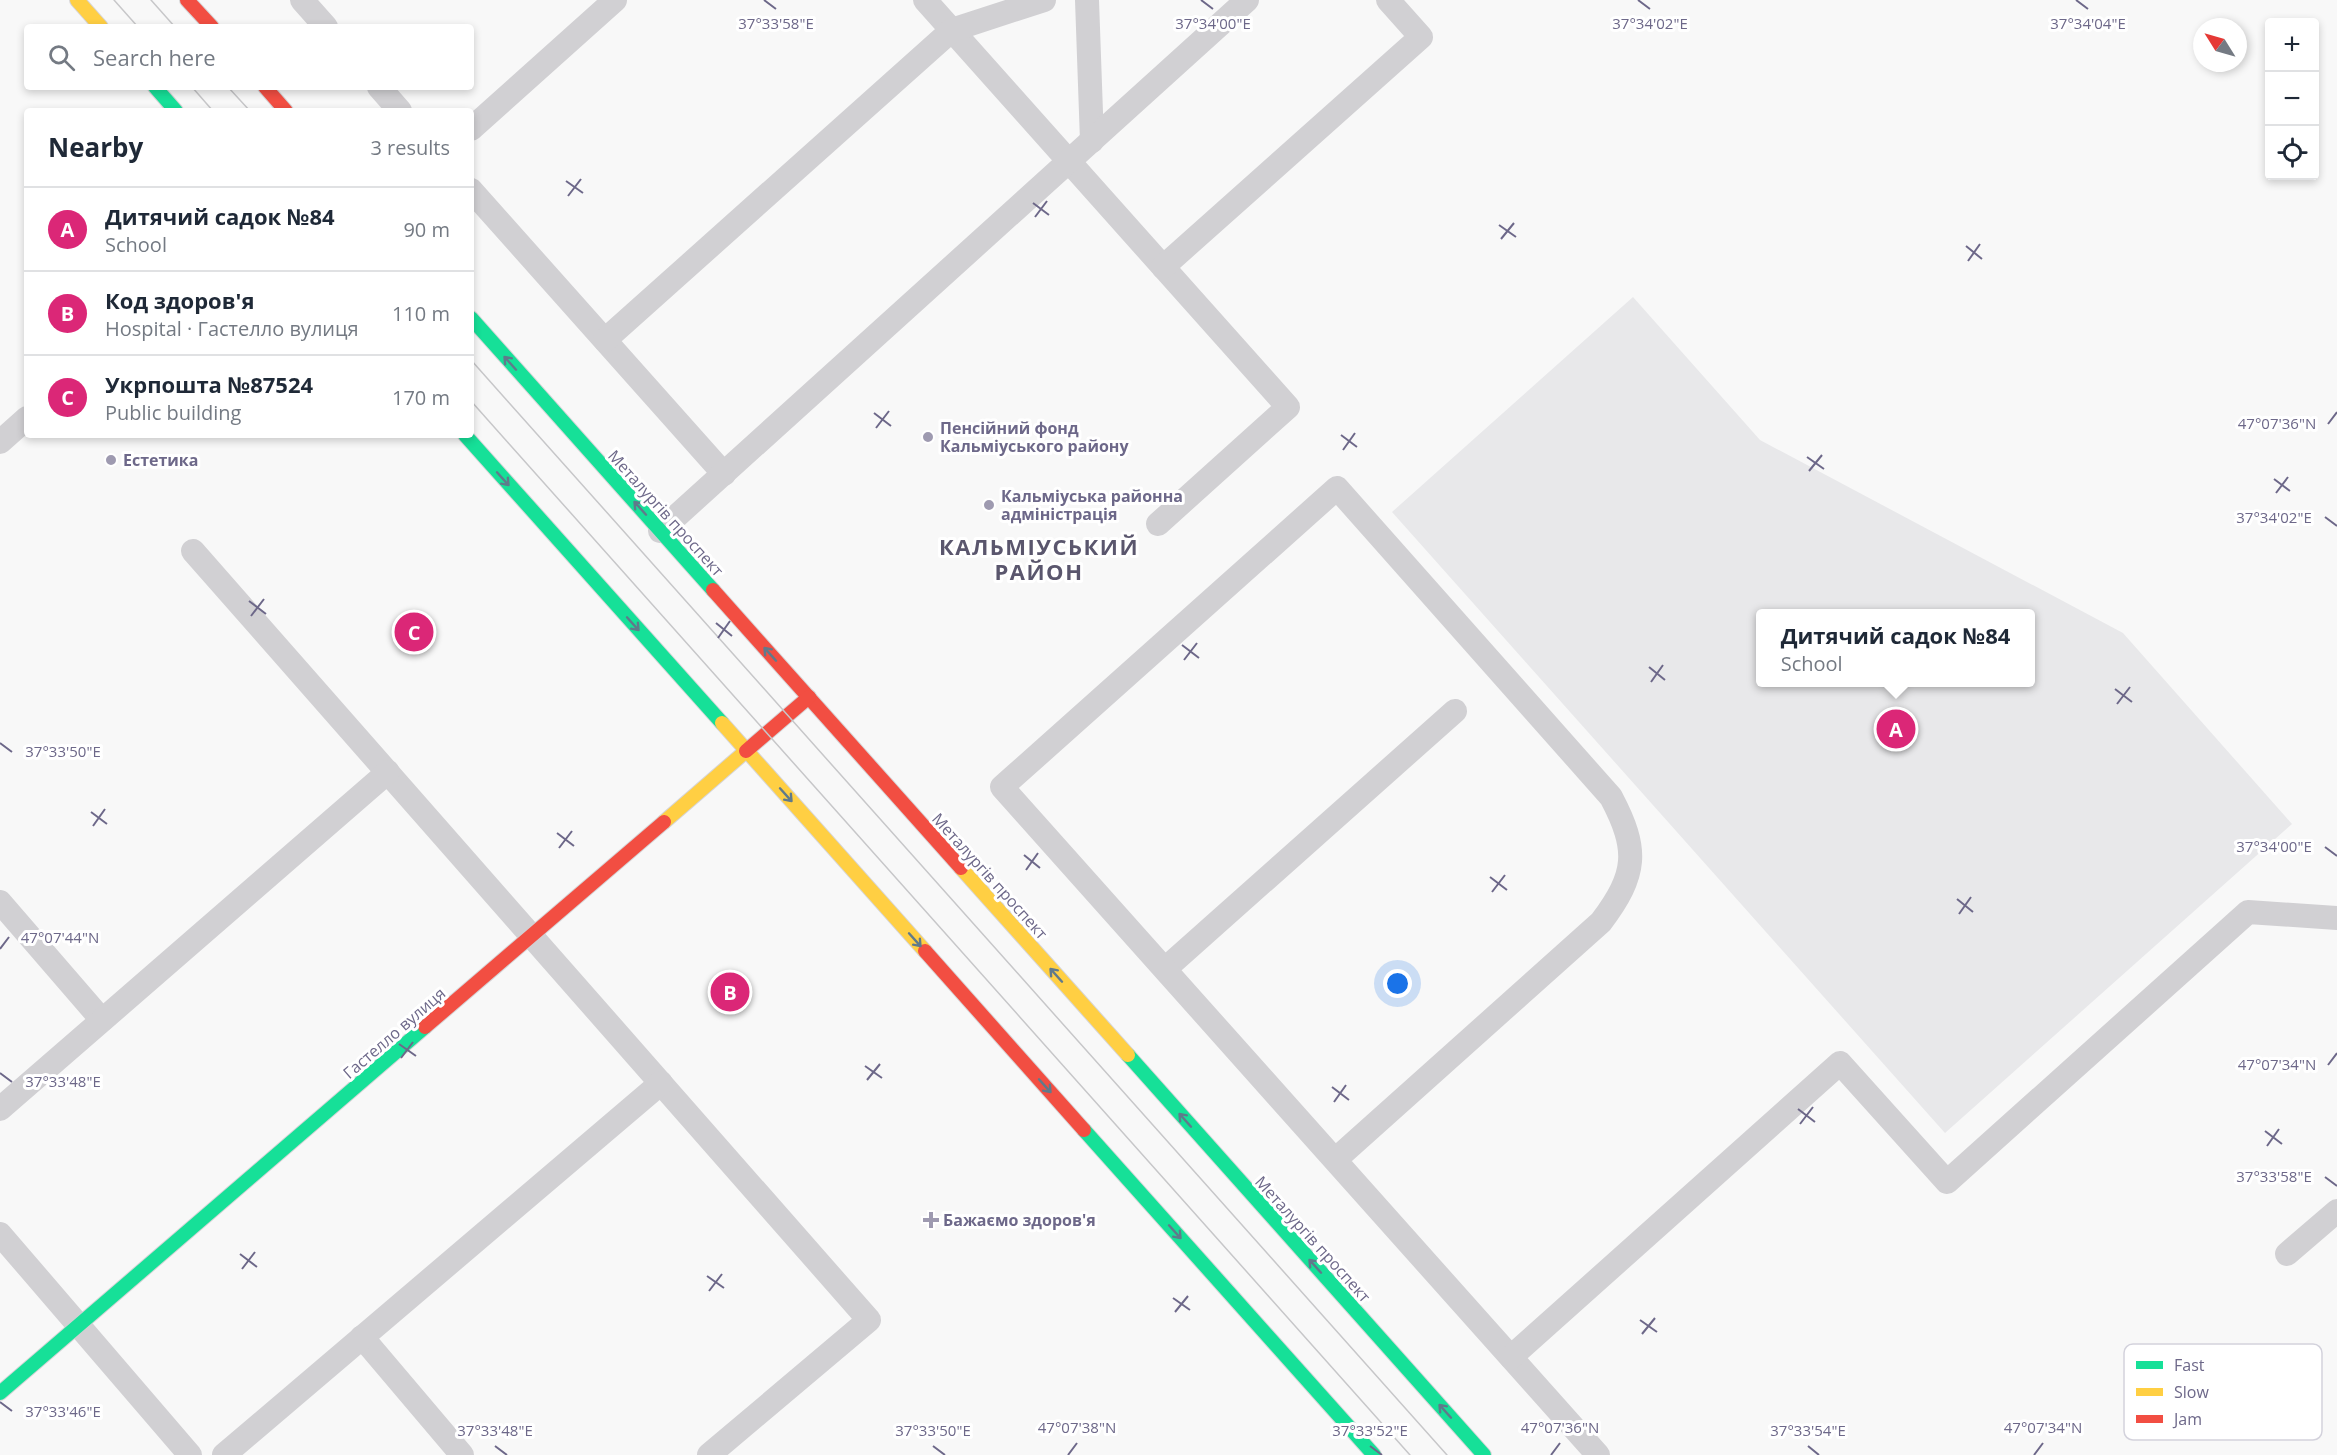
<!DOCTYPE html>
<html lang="en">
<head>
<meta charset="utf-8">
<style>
	body { margin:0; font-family:"Open Sans",sans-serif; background:#f2f2f3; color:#1f2937 }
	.controls { position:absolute; right:18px; top:18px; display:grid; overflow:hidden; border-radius:6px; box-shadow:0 3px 9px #0003 }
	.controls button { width:54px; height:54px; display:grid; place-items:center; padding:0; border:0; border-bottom:2px solid #e0e1e3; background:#fff; color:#1f2937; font:30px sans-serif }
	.compass { position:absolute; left:2193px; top:18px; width:54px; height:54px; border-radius:50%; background:#fff; box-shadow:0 3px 9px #0003; rotate:307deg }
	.you { position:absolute; left:1398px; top:984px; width:21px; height:21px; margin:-15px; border:4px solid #fff; border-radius:50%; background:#1a73e8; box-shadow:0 0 0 9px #1a73e833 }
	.badge { display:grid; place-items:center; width:39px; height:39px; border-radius:50%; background:#db2777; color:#fff; font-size:20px; font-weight:700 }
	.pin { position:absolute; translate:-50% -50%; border:3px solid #fff; box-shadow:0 2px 6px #0006 }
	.popup { position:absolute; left:1756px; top:609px; width:279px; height:78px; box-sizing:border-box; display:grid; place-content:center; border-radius:6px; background:#fff; filter:drop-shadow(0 2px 4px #0005); font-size:20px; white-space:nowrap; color:#747a83 }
	.popup b { font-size:22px; color:#1f2937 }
	.popup::after { content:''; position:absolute; left:50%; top:100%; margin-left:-12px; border:12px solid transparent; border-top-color:#fff }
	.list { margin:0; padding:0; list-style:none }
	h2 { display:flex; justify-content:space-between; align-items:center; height:78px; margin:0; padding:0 24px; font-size:26px }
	h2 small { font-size:20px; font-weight:400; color:#747a83 }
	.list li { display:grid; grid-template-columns:39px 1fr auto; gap:18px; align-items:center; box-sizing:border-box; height:84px; padding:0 24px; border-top:2px solid #e0e1e3 }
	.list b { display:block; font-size:22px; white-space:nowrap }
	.list p { margin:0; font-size:20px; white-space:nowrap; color:#747a83 }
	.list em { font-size:20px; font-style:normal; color:#747a83 }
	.icon { flex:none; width:33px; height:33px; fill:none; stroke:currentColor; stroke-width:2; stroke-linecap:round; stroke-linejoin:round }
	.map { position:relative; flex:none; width:2337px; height:1455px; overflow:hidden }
	.search { position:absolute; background:#fff; box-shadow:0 3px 9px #0003; left:24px; top:24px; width:450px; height:66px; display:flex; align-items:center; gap:15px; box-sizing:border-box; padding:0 21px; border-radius:6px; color:#747a83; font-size:22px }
	.panel { position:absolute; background:#fff; box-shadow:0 3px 9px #0003; left:24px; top:108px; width:450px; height:330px; border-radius:6px }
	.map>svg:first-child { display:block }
	.built { fill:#e8e8ea; fill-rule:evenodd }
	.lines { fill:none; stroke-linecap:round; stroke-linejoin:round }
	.fast-casing { stroke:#d6d5d7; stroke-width:16 }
	.slow-casing { stroke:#d6d5d7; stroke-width:16 }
	.jam-casing { stroke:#d6d5d7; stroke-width:16 }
	.lane { stroke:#d1d0d3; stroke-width:24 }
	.fast { stroke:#16e098; stroke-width:14 }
	.slow { stroke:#ffcf43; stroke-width:14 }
	.jam { stroke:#f24e42; stroke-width:14 }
	.tram { stroke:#c7c7c9; stroke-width:1.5 }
	.oneway { stroke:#607a8b }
	.ticks { fill:none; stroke:#6d6889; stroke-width:2 }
	.poi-dot { fill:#9e9ab0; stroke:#fff; stroke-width:2 }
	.labels { text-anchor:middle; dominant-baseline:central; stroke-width:6; stroke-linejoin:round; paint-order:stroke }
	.poi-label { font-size:16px; font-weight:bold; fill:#6d6889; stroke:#fff; text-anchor:start }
	.street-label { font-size:16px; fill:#6d6889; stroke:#fff }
	.district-label { font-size:22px; font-weight:bold; letter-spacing:1.5px; fill:#5a566d; stroke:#fff }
	.key { fill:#fff; stroke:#d3d2dc; stroke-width:1.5 }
	.key-label { font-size:16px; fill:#6d6889 }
	.ticks-label { font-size:15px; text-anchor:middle; fill:#6d6889; stroke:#fff; stroke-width:6; stroke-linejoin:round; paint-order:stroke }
</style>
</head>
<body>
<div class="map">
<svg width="2337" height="1455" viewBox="0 0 2337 1455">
	<rect width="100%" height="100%" fill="#f8f8f8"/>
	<path class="built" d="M1633,297l127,143 363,193 169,191 -347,309 -553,-621zM1761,614h270v68h-270z"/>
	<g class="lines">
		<defs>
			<g id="fast">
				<polyline points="155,87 176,111"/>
				<polyline points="471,318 713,590"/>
				<polyline points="465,435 722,723"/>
				<polyline points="1128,1055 1484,1455"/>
				<polyline points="1084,1130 1374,1455"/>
				<polyline points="0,1393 425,1027"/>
			</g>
			<g id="slow">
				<polyline points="77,0 101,27"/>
				<polyline points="722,723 925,951"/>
				<polyline points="664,822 746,751"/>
				<polyline points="961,868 1128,1055"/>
			</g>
			<g id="jam">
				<polyline points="187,0 212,27"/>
				<polyline points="265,87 286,111"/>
				<polyline points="713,590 961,868"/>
				<polyline points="746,751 809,697"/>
				<polyline points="925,951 1084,1130"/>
				<polyline points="425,1027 664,822"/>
			</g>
		</defs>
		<use href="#fast" class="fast-casing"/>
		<use href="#slow" class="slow-casing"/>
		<use href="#jam" class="jam-casing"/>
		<g class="lane">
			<polyline points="302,0 326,27"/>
			<polyline points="925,0 1288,407 1158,524"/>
			<polyline points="1087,0 1092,141"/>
			<polyline points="379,87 400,111"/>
			<polyline points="471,129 615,0"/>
			<polyline points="471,190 724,474"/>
			<polyline points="1163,267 1421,37 1388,0"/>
			<polyline points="605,340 952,30 1044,0"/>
			<polyline points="0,442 27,418"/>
			<polyline points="660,531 1247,0"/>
			<polyline points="193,551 869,1320 709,1455"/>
			<polyline points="0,902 102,1020"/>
			<polyline points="1165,969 1455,711"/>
			<polyline points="0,1109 388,772"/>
			<path d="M1335,1160l266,-238c36,-48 38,-72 10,-125l-274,-309 -335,299 596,668"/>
			<polyline points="0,1234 190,1455"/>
			<polyline points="2287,1254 2337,1211"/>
			<polyline points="362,1337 462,1455"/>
			<polyline points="1511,1357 1840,1063 1947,1182 2248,912 2337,918"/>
			<polyline points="224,1455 661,1083"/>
		</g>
		<use href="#fast" class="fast"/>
		<use href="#slow" class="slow"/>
		<use href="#jam" class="jam"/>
		<g class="tram">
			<polyline points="114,0 138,27"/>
			<polyline points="151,0 175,27"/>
			<polyline points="192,87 213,111"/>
			<polyline points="228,87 250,111"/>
			<polyline points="471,360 1447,1455"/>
			<polyline points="471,401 1410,1455"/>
		</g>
	</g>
	<defs><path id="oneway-shaft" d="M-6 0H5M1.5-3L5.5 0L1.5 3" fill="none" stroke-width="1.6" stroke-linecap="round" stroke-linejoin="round" transform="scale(1.5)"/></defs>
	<g class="oneway">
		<use href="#oneway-shaft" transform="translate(510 363) rotate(-132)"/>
		<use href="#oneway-shaft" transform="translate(503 479) rotate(48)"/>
		<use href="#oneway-shaft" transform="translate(640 508) rotate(-132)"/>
		<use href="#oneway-shaft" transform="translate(633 624) rotate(48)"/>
		<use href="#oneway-shaft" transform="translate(770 654) rotate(-132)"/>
		<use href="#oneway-shaft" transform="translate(786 795) rotate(48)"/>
		<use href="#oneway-shaft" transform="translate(915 940) rotate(48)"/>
		<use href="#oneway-shaft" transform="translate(1056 975) rotate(-132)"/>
		<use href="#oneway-shaft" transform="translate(1045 1086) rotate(48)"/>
		<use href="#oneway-shaft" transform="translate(1185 1120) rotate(-132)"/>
		<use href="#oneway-shaft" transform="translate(1175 1232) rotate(48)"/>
		<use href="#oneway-shaft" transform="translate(1315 1266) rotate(-132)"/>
		<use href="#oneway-shaft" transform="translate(1445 1411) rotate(-132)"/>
	</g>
	<path class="ticks" d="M764,0l12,9M1201,0l12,9M1638,0l12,9M2076,0l12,9M566,181l17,12M568,196l13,-17M1033,203l16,12M1035,217l12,-16M1499,225l17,12M1501,239l13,-16M1966,246l16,13M1968,261l12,-17M874,413l17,13M2328,424l9,-12M876,428l13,-17M1341,435l16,12M1343,450l12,-17M1807,457l17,12M1809,471l13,-16M2274,479l16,12M2276,493l12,-16M2325,517l12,9M249,601l17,13M251,616l13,-17M716,623l16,13M718,638l12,-17M1182,645l17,13M1184,660l13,-17M1649,667l16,13M1651,682l12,-17M2115,689l17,13M2117,704l13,-17M0,743l12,9M91,812l16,12M93,826l12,-17M557,833l17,13M2325,847l12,9M559,848l13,-17M1024,855l16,13M1026,870l12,-17M1490,877l17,13M1492,892l13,-17M1957,899l16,13M1959,914l12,-17M0,949l9,-12M399,1044l17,12M401,1058l12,-16M2328,1065l9,-12M865,1066l17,12M0,1073l12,9M867,1080l13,-16M1332,1087l17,13M1334,1102l12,-17M1798,1109l17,13M1800,1124l13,-17M2265,1131l17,13M2267,1146l12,-17M2325,1177l12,9M240,1254l17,13M242,1269l13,-17M707,1276l17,12M709,1291l13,-17M1173,1298l17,12M1175,1312l13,-16M1640,1320l17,12M1642,1334l13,-16M0,1402l12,9M495,1446l12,9M933,1446l12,9M1370,1446l12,9M1808,1446l11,9M1068,1455l9,-12M1551,1455l9,-12M2034,1455l9,-12"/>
	<g class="poi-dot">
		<circle cx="928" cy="437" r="6"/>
		<circle cx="111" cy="460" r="6"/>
		<circle cx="989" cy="505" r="6"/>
		<path d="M928 1211h6v6h6v6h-6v6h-6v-6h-6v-6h6z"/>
	</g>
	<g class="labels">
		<g class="poi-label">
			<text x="940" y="428">Пенсійний фонд<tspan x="940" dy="18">Кальміуського району</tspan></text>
			<text x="123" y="460">Естетика</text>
			<text x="1001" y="496">Кальміуська районна<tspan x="1001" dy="18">адміністрація</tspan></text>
			<text x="943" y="1220">Бажаємо здоров'я</text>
		</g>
		<g class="street-label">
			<text transform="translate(666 513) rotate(48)">Металургів проспект</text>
			<text transform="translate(990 876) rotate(48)">Металургів проспект</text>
			<text transform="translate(394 1033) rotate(-41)">Гастелло вулиця</text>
			<text transform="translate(1313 1239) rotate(48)">Металургів проспект</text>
		</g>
		<g class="district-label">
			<text x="1039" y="546">КАЛЬМІУСЬКИЙ<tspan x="1039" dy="25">РАЙОН</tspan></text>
		</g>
	</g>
	<rect x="2124" y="1344" width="198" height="96" rx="9" class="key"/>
	<rect x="2136" y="1361" width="27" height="8" fill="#16e098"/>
	<rect x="2136" y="1388" width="27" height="8" fill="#ffcf43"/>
	<rect x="2136" y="1415" width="27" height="8" fill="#f24e42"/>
	<g class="key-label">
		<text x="2174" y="1371">Fast</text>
		<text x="2174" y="1398">Slow</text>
		<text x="2174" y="1425">Jam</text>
	</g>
	<g class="ticks-label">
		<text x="776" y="29">37°33'58"E</text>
		<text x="1213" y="29">37°34'00"E</text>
		<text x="1650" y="29">37°34'02"E</text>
		<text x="2088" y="29">37°34'04"E</text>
		<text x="2277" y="429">47°07'36"N</text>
		<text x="2274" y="523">37°34'02"E</text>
		<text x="63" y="757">37°33'50"E</text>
		<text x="2274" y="852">37°34'00"E</text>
		<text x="60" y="943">47°07'44"N</text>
		<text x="2277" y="1070">47°07'34"N</text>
		<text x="63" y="1087">37°33'48"E</text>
		<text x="2274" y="1182">37°33'58"E</text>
		<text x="63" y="1417">37°33'46"E</text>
		<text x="1077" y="1433">47°07'38"N</text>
		<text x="1560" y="1433">47°07'36"N</text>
		<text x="2043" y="1433">47°07'34"N</text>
		<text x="495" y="1436">37°33'48"E</text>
		<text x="933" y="1436">37°33'50"E</text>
		<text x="1370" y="1436">37°33'52"E</text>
		<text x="1808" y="1436">37°33'54"E</text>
	</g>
</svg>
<div class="controls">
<button>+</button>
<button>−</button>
<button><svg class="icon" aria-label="locate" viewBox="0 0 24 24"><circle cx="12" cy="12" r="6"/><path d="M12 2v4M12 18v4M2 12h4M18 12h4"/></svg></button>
</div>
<svg class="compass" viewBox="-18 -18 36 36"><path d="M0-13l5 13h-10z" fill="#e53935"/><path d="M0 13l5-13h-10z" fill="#747a83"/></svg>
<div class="you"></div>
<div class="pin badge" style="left:1896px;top:729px">A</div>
<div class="popup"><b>Дитячий садок №84</b>School</div>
<div class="pin badge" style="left:730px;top:992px">B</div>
<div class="pin badge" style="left:414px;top:632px">C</div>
<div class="search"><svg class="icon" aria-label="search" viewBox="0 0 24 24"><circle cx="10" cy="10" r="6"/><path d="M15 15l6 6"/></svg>Search here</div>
<section class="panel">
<h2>Nearby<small>3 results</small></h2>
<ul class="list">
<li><span class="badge">A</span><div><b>Дитячий садок №84</b><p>School</p></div><em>90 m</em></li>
<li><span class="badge">B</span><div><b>Код здоров'я</b><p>Hospital · Гастелло вулиця</p></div><em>110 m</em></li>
<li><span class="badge">C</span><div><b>Укрпошта №87524</b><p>Public building</p></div><em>170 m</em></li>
</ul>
</section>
</div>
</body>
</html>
